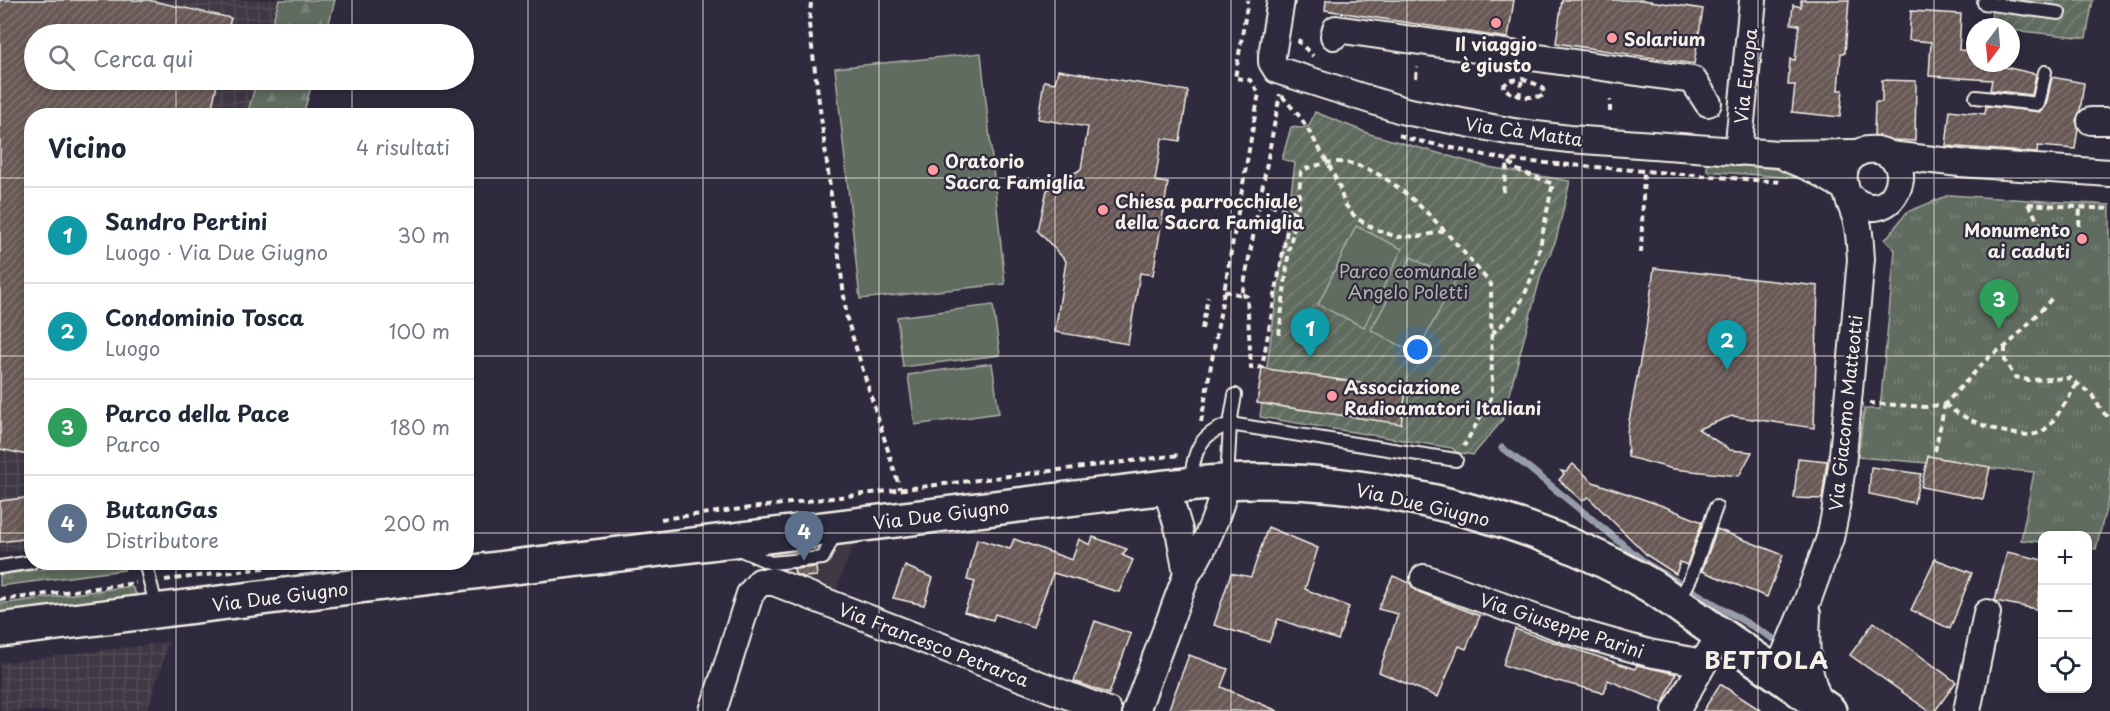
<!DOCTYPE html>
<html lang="it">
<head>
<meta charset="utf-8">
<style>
	body { margin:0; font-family:"Playpen Sans",sans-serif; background:#f6f6f7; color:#1f2937 }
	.controls { position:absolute; right:18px; bottom:18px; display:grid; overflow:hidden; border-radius:12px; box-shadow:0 3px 9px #0003 }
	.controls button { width:54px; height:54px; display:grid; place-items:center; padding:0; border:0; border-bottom:2px solid #e0e1e3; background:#fff; color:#1f2937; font:30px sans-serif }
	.compass { position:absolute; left:1966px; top:18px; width:54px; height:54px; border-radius:50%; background:#fff; box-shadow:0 3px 9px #0003; rotate:196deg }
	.you { position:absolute; left:1418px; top:350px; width:21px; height:21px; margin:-15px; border:4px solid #fff; border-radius:50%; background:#1a73e8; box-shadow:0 0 0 9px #1a73e833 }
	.badge { display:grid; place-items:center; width:39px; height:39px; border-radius:50%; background:#0f766e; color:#fff; font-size:20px; font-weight:700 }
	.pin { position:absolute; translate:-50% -50px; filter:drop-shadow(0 2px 3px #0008) }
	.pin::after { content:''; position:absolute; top:32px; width:21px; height:18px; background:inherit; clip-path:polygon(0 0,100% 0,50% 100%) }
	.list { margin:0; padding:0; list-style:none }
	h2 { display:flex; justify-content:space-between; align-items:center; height:78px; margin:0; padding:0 24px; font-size:26px }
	h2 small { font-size:20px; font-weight:400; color:#747a83 }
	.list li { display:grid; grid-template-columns:39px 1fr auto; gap:18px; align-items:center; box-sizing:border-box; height:96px; padding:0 24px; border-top:2px solid #e0e1e3 }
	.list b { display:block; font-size:22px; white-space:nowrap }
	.list p { margin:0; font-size:20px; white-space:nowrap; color:#747a83 }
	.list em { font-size:20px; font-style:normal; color:#747a83 }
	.icon { flex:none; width:33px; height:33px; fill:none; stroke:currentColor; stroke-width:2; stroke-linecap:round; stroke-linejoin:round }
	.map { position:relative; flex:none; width:2110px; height:711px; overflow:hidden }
	.search { position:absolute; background:#fff; box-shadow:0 3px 9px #0003; left:24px; top:24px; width:450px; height:66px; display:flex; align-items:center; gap:15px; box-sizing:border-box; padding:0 21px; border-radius:33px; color:#747a83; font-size:22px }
	.panel { position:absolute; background:#fff; box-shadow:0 3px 9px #0003; left:24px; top:108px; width:450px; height:462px; border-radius:24px }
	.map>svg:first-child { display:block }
	.built { fill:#403844 }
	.industrial { fill:url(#industrial-grid) }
	.grass { fill:url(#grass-tufts); stroke:#aaaea4; stroke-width:1.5 }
	.forest { fill:url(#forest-firs); stroke:#aaaea4; stroke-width:1.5 }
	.garden { fill:url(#garden-furrows); stroke:#aaaea4; stroke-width:1.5 }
	.pitch { fill:#616c60; stroke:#aaaea4; stroke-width:1.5 }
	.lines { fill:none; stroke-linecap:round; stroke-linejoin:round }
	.stream { stroke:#969caa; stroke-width:7 }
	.building { fill:url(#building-hatch); stroke:#f4f1e8; stroke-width:1.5 }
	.lane-casing { stroke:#f4f1e8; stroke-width:16 }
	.street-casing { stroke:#f4f1e8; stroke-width:30 }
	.secondary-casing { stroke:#f4f1e8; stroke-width:38 }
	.path { stroke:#f4f1e8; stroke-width:4; stroke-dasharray:6 4.5; stroke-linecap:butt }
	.lane { stroke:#2f2a3d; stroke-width:12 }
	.street { stroke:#2f2a3d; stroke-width:26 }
	.secondary { stroke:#2f2a3d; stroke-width:33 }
	.grid { fill:none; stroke:#f4f1e8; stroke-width:1.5; stroke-opacity:0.55 }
	.poi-dot { fill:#ff9aa2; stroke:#2f2a3d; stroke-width:2 }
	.labels { text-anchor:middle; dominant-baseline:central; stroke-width:4.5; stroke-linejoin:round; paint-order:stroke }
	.poi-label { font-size:18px; font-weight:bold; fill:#f4f1e8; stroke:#2f2a3d; text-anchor:start }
	.street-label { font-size:18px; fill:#f4f1e8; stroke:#2f2a3d }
	.park-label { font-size:18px; fill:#b2b5ab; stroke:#2f2a3d }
	.district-label { font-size:24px; font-weight:bold; letter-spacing:1.5px; fill:#f4f1e8; stroke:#2f2a3d }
</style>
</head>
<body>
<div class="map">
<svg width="2110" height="711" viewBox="0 0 2110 711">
	<defs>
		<pattern id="industrial-grid" width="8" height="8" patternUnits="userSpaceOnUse" patternTransform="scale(1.5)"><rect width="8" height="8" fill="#403844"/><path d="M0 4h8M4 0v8" fill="none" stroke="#534c56"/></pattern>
		<pattern id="grass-tufts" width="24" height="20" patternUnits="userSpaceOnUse" patternTransform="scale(1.5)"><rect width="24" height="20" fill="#616c60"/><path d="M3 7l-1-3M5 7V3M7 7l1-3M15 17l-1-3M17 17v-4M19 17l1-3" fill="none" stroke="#788177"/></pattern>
		<pattern id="forest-firs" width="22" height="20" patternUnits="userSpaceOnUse" patternTransform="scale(1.5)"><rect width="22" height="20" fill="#616c60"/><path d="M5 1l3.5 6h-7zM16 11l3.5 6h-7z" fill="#788177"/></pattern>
		<pattern id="garden-furrows" width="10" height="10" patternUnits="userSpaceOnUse" patternTransform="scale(1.5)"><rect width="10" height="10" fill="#616c60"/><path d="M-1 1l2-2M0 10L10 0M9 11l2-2" fill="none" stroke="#788177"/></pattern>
		<pattern id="building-hatch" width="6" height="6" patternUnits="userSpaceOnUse" patternTransform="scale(1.5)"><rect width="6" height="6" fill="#685956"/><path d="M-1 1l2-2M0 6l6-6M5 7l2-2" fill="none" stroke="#7e716e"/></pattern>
	</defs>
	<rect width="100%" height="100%" fill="#2f2a3d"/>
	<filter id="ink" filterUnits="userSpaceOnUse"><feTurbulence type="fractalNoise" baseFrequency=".0167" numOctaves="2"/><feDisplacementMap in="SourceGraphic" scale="12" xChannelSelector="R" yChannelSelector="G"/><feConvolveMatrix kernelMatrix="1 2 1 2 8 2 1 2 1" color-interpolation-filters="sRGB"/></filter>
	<g filter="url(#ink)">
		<polygon class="built" points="855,538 834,597 755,567 742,554"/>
		<g class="industrial">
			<polygon points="0,0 279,0 269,34 34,34 34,80 257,80 247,115 32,116 31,549 0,553"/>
			<polygon points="169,642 147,711 0,711 0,663"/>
		</g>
		<g class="grass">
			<polygon points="1707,162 1796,171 1796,178 1707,171"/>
			<polygon points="1949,195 2110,205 2110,492 2096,549 2088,548 2088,536 2042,536 2042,542 2021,540 2034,472 1858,457 1864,409 1880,409 1895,250 1885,240 1907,212"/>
			<polygon points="93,562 126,563 124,570 0,586 0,575"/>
			<polygon points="125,587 132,587 137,595 134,599 0,619 0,604"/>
		</g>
		<g class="forest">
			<polygon points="279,0 335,0 326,34 269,34"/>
			<polygon points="257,80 313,80 303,115 247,115"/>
		</g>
		<g class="garden">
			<polygon points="1992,0 2093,0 2086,38 2011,30 2011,27 1991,27"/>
			<polygon points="1315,112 1370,134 1488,167 1570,181 1556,240 1541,275 1502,421 1473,455 1456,452 1452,448 1260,417 1295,163 1282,159 1291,127 1302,128 1309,126"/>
		</g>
		<g class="pitch">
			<polygon points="981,53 1005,284 860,299 835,68"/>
			<polygon points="1356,226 1402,249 1364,327 1318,305"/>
			<polygon points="1411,257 1455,281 1416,354 1371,330"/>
			<polygon points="993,305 1000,355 903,367 897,317"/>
			<polygon points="992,363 999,413 915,425 908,375"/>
		</g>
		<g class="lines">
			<polyline class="stream" points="1502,448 1529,468 1647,564 1779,642"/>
		</g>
		<g class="building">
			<polygon points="0,0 148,0 231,18 227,34 34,34 34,80 218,80 210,116 32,116 32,456 0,449"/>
			<polygon points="1326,0 1514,0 1508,38 1325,10"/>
			<polygon points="1562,0 1643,0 1703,9 1694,64 1556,43"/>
			<polygon points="1801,0 1849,0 1845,53 1841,53 1838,90 1843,90 1840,117 1792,112 1795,85 1788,85 1790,59 1795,60 1799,25 1791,24 1793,5 1801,7"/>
			<polygon points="1911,11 1961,14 1959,50 1975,51 1975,63 1987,63 2036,74 2032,95 1990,90 1992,80 1929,76 1931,42 1909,40"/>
			<polygon points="1058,70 1188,91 1180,141 1162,138 1155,181 1168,183 1153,275 1140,273 1128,344 1055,332 1066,261 1038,231 1047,190 1081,169 1088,127 1038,119 1044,81 1055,83"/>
			<polygon points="2052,77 2084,83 2080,111 2076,120 2078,128 2075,149 2038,146 2037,153 1946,146 1950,110 1985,114 1986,106 2041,112 2046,106"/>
			<polygon points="1882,80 1916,81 1915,141 1892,140 1874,135 1875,102 1882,102"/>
			<polygon points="1654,268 1818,286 1814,428 1732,416 1698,429 1730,450 1752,452 1739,476 1673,469 1628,457 1627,432 1646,329"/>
			<polygon points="1262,368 1406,390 1401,424 1257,403"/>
			<polygon points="1928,456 1990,467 1983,499 1921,487"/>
			<polygon points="1798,458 1827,461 1822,499 1794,498"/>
			<polygon points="1573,464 1593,482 1663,506 1702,522 1687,565 1680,562 1676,574 1648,556 1588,497 1582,501 1559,480 1564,474 1561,471 1566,472"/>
			<polygon points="1871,467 1921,474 1914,503 1869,494"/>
			<polygon points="32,497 32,538 0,542 0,501"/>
			<polygon points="1268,527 1318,548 1305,589 1349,607 1338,640 1278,619 1269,642 1214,625 1231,573 1251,577"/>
			<polygon points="1717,529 1783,555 1767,597 1702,571"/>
			<polygon points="1093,537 1127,549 1122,555 1133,560 1119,592 1053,573 1033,627 995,614 993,620 964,612 975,582 967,580 977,539 1010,549 1014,539 1072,560 1079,539 1090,545"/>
			<polygon points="2007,552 2043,560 2043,573 2036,609 1995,601"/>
			<polygon points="1935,559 1972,573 1950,629 1911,610"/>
			<polygon points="905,566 933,578 924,605 893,598"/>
			<polygon points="816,567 817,576 803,577 795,574 794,569"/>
			<polygon points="1393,576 1410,583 1413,588 1419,592 1480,616 1466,649 1459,646 1438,697 1379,672 1398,614 1378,609"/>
			<polygon points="1095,621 1131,634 1109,694 1074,681"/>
			<polygon points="1874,622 1956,682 1935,711 1929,711 1850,655"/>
			<polygon points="1515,629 1635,669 1637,665 1676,674 1663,703 1608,680 1604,693 1558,681 1557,682 1503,665"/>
			<polygon points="1189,655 1228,669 1221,687 1278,711 1168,711"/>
			<polygon points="1720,684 1762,711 1703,711"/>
		</g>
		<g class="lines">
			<defs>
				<g id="lane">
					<polyline points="1984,3 2059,13"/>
					<polyline points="1976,97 2038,104 2045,72"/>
					<polyline points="1235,395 1230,424 1456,460"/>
					<path d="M1190,482c5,-30 7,-47 40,-58l-3,57"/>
					<polyline points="736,548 771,563 823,558 836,531"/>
					<polyline points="145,562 157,609"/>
					<polyline points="0,567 32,562"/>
					<polyline points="1678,603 1691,577 1716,507"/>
				</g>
				<g id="street">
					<polyline points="1281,0 1272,55 1272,62 1277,70 1405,111 1513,132 1569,139 1778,154 1857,153"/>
					<polyline points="1334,36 1336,29 1693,80 1708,103"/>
					<polyline points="2091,121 2110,121"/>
					<polyline points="1738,152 1753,0"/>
					<polyline points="1889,155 1960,163 2110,173"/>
					<polyline points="1787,158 1815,170 1844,187"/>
					<polyline points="1169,487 1170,500 1179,530 1187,574"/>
					<polyline points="1424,578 1568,630 1649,653 1703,663"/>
					<path d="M1807,614c-2,35 -1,59 14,91"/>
					<path d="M1777,673l31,-74 22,-61 5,-24 7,-48 19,-207c-1,-12 -1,-25 -4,-37 -5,-21 -26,-50 -2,-67 6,-5 14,-6 22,-5 47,9 14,85 -28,46"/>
					<polyline points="713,711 750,594 760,582 774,582 1108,711"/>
					<path d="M1136,711l51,-137c19,-27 31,-60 40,-92"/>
					<polyline points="1676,711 1711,650"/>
					<polyline points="1967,711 1987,613"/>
				</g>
				<path id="secondary" d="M0,630l1100,-135c52,-6 104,-14 157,-14 131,0 281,38 394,105 22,14 42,30 63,44 39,27 77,53 115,81"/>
			</defs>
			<use href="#lane" class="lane-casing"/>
			<use href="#street" class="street-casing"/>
			<use href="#secondary" class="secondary-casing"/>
			<g class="path">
				<polyline points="811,3 809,24 847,319 900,489"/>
				<polyline points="1300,39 1299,42 1313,56"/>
				<polyline points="1416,78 1417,67"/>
				<path d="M1522,78l20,9 2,5 -2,4c-15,2 -29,2 -39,-10l6,-5z"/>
				<polyline points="1282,96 1301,118 1328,163 1339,186 1344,203 1356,218 1375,229 1397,237 1422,236 1443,231"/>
				<polyline points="1519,97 1522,79"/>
				<polyline points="1610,112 1610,100"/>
				<polyline points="1399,135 1410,139 1508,160 1781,182"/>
				<polyline points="1503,192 1508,161"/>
				<polyline points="2028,204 2110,209"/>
				<polyline points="2028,204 2049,240"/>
				<polyline points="1270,205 1297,213"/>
				<polyline points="2079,226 2080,208"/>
				<polyline points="1641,253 1644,171"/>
				<polyline points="1224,291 1242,295 1280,94"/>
				<path d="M1242,295l5,1 4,72 11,-1 25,-137c15,-15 11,-39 14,-58 6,-5 14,-6 21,-8 62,-17 133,80 169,120l1,112 -28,50"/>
				<polyline points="1202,329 1208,297"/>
				<path d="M1492,334c7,-7 17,-15 23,-23 24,-34 28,-88 38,-127l-38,-15 -7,-9"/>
				<polyline points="1279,335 1289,249 1295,223"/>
				<polyline points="2005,347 2005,361 2015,377 2028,380 2070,378 2092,395 2101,410 2110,419"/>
				<polyline points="1869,403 1926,407 1945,404 1991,355 2005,347 2016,337 2054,296"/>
				<path d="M1945,404c14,15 76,39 96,28 12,-6 28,-36 36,-48"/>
				<polyline points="1201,422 1259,93 1250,80 1235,78 1248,0"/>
				<polyline points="1935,451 1945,404"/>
				<polyline points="661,519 1180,455"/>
				<polyline points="165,580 264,568"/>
				<polyline points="0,600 136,583"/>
			</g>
			<use href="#lane" class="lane"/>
			<use href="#street" class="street"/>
			<use href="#secondary" class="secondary"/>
		</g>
	</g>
	<path class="grid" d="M176,0v34M352,0v34M528,0v711M703,0v711M879,0v711M1055,0v711M1231,0v711M1407,0v711M1582,0v711M1758,0v711M1934,0v711M176,80v36M352,80v36M0,178h32M466,178h1644M0,356h32M466,356h1644M0,533h32M466,533h1644M176,562v149M352,562v149"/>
	<g class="poi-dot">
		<circle cx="1496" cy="23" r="6"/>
		<circle cx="1612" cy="38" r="6"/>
		<circle cx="933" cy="170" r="6"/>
		<circle cx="1103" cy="210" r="6"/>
		<circle cx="2082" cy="239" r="6"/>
		<circle cx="1332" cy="396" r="6"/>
	</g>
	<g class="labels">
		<g class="poi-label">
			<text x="1624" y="38">Solarium</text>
			<text x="1496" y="43" text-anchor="middle">Il viaggio<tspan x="1496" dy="21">è giusto</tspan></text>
			<text x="945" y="160">Oratorio<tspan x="945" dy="21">Sacra Famiglia</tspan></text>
			<text x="1115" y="200">Chiesa parrocchiale<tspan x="1115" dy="21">della Sacra Famiglia</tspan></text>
			<text x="2070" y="229" text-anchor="end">Monumento<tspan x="2070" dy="21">ai caduti</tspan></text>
			<text x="1344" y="386">Associazione<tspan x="1344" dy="21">Radioamatori Italiani</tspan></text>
		</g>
		<g class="street-label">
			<text transform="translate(1745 76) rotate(-84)">Via Europa</text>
			<text transform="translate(1524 131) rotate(8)">Via Cà Matta</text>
			<text transform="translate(1845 413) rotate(-84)">Via Giacomo Matteotti</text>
			<text transform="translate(1423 504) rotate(13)">Via Due Giugno</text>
			<text transform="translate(941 514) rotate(-7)">Via Due Giugno</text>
			<text transform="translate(280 596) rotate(-7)">Via Due Giugno</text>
			<text transform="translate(1562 625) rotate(18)">Via Giuseppe Parini</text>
			<text transform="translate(934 644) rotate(21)">Via Francesco Petrarca</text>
		</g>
		<g class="park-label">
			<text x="1408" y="270">Parco comunale<tspan x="1408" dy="21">Angelo Poletti</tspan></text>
		</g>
		<g class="district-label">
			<text x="1767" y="659">BETTOLA</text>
		</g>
	</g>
</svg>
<div class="controls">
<button>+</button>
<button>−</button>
<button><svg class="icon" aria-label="locate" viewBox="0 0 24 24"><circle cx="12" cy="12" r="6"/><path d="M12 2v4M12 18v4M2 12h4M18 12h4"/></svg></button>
</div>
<svg class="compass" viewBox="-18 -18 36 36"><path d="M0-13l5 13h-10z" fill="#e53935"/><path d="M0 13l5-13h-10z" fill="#747a83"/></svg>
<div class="you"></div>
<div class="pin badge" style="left:1310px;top:358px;background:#0f9aa8">1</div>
<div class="pin badge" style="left:1727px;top:370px;background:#0f9aa8">2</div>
<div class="pin badge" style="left:1999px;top:329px;background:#2e9e5b">3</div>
<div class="pin badge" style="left:804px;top:561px;background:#5c6f8a">4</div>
<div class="search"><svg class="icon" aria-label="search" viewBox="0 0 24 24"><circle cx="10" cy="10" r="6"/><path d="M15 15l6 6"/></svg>Cerca qui</div>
<section class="panel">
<h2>Vicino<small>4 risultati</small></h2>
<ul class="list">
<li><span class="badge" style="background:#0f9aa8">1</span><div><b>Sandro Pertini</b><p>Luogo · Via Due Giugno</p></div><em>30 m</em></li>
<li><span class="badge" style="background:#0f9aa8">2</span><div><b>Condominio Tosca</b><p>Luogo</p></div><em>100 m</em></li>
<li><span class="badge" style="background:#2e9e5b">3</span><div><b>Parco della Pace</b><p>Parco</p></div><em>180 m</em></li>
<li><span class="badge" style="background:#5c6f8a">4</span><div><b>ButanGas</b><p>Distributore</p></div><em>200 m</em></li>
</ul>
</section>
</div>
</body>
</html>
